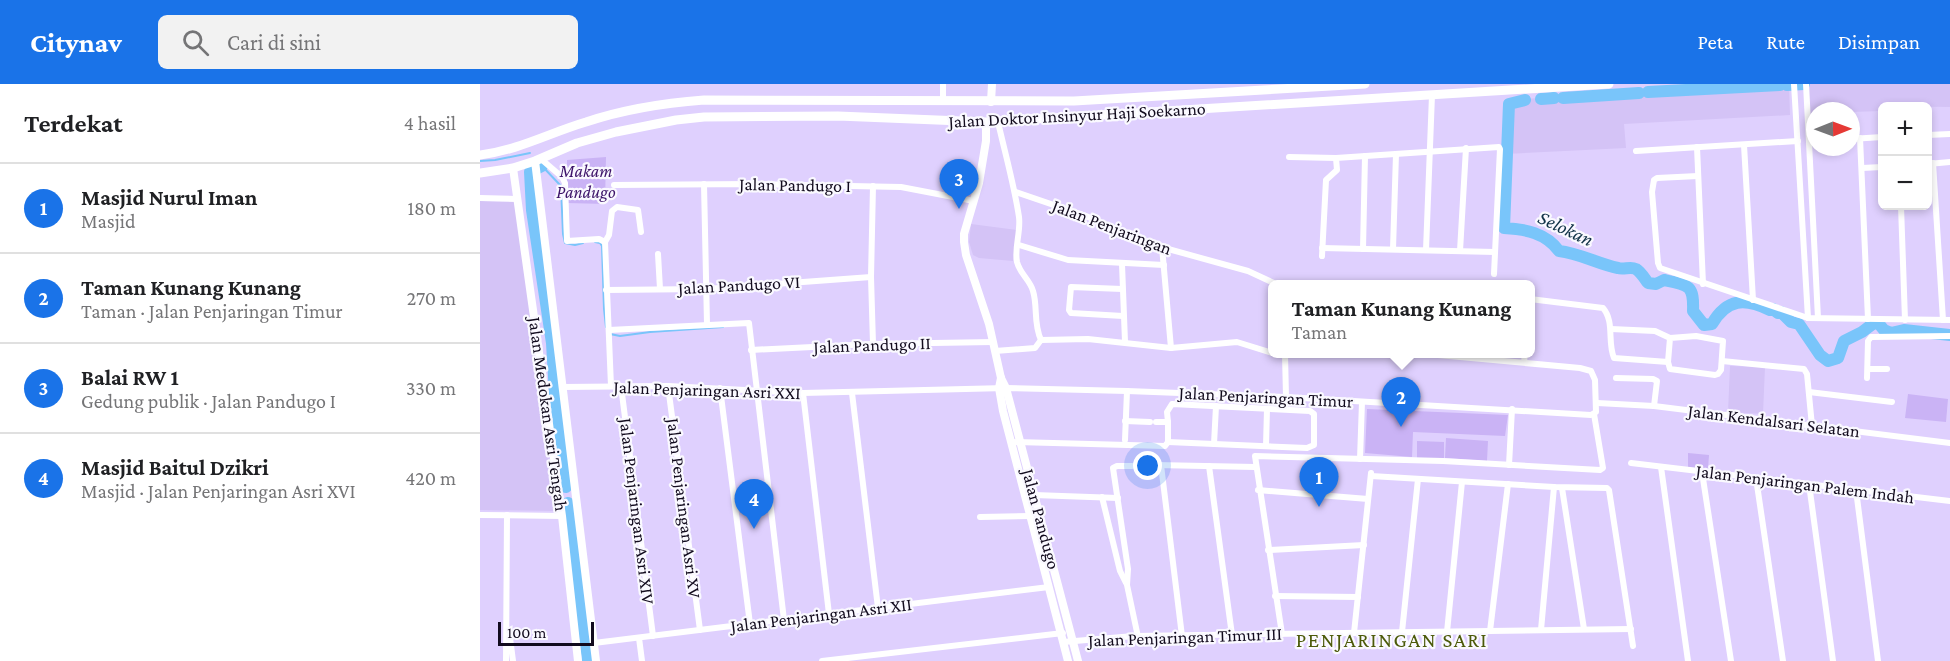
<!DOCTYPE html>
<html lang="id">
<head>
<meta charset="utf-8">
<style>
	body { margin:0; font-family:"Crimson Pro",serif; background:#f2f2f2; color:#202124 }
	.controls { position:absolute; right:18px; top:18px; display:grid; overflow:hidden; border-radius:9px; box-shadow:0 3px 9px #0003 }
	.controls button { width:54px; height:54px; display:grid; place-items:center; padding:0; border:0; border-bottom:2px solid #e0e0e0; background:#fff; color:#202124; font:30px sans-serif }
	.compass { position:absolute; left:1326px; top:18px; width:54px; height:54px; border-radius:50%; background:#fff; box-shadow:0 3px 9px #0003; rotate:89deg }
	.scale { position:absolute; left:18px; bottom:15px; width:96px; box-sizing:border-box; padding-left:6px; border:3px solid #120b1e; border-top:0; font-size:16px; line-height:21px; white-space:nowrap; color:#120b1e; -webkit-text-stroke:4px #faf9ff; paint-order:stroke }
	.you { position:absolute; left:668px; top:382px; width:21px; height:21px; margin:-15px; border:4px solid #fff; border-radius:50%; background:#1a73e8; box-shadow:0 0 0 9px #1a73e833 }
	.badge { display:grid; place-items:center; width:39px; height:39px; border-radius:50%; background:#1a73e8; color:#fff; font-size:20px; font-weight:700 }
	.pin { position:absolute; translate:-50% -50px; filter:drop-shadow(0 2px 3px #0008) }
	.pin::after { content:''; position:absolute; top:32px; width:21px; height:18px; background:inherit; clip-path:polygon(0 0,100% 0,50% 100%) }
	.popup { position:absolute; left:788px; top:196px; width:267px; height:78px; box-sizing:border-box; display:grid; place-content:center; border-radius:9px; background:#fff; filter:drop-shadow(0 2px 4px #0005); font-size:20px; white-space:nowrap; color:#757577 }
	.popup b { font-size:22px; color:#202124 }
	.popup::after { content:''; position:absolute; left:50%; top:100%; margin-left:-12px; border:12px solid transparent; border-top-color:#fff }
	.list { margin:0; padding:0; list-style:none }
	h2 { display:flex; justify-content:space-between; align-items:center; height:78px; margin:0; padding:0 24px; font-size:26px }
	h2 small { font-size:20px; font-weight:400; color:#757577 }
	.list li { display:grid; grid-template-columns:39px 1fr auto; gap:18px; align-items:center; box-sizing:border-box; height:90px; padding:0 24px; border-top:2px solid #e0e0e0 }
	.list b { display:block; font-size:22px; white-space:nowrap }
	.list p { margin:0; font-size:20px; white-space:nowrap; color:#757577 }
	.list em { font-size:20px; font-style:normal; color:#757577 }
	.icon { flex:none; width:33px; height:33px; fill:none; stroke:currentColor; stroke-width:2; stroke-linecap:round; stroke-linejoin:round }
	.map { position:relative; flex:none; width:1470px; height:577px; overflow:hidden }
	header { display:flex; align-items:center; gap:36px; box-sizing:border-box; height:84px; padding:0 30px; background:#1a73e8; color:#fff }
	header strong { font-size:28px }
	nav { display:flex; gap:33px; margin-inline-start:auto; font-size:21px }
	.search { width:420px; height:54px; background:#f2f2f2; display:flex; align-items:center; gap:15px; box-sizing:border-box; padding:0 21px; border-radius:9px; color:#757577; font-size:22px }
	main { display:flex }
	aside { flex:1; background:#fff }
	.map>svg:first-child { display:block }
	.built { fill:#d4c3f6 }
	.green { fill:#cab3f5 }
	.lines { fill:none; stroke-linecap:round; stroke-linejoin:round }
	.stream { stroke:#79c5fa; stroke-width:2 }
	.river { stroke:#79c5fa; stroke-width:12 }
	.minor { stroke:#fff; stroke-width:6 }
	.tertiary { stroke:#fff; stroke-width:8 }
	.primary { stroke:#fff; stroke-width:9 }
	.labels { text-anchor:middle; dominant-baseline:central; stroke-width:4.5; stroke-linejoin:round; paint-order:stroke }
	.street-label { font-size:18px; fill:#120b1e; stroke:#faf9ff }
	.park-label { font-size:18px; font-style:italic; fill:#3d1469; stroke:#faf9ff }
	.water-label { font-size:20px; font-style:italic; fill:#123348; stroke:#faf9ff }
	.quarter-label { font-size:21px; letter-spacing:1.5px; fill:#4c5a0a; stroke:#faf9ff }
</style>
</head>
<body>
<header>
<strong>Citynav</strong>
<div class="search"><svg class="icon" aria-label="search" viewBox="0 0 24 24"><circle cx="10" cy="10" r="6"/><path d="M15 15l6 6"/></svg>Cari di sini</div>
<nav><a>Peta</a><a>Rute</a><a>Disimpan</a></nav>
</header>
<main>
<aside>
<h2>Terdekat<small>4 hasil</small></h2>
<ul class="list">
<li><span class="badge">1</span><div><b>Masjid Nurul Iman</b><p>Masjid</p></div><em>180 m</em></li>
<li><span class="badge">2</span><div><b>Taman Kunang Kunang</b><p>Taman · Jalan Penjaringan Timur</p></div><em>270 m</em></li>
<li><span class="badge">3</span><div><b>Balai RW 1</b><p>Gedung publik · Jalan Pandugo I</p></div><em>330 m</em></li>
<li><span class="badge">4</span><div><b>Masjid Baitul Dzikri</b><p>Masjid · Jalan Penjaringan Asri XVI</p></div><em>420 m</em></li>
</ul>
</aside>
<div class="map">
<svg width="1470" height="577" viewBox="0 0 1470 577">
	<rect width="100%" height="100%" fill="#dfd0fe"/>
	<g class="built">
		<polygon points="1288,0 1309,0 1310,31 1144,40 1146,64 1026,70 1028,16"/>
		<polygon points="1327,0 1470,0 1470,23 1402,22 1402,27 1371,28 1335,27 1335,30 1327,31"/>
		<polygon points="0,117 35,118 77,427 0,426"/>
		<polygon points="491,140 537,146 533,177 499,174 493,171 489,158"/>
		<polygon points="1250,282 1285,283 1283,330 1248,328"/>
	</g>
	<g class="green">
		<polygon points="126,73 125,120 87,119 87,76"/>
		<polygon points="1428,310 1468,315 1466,338 1425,334"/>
		<polygon points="887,325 1028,331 1025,352 933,348 932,373 885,369"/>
		<polygon points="966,354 1008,357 1007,377 965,374"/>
		<polygon points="937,357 964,358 964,374 937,374"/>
		<polygon points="1208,369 1229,371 1228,385 1208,383"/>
	</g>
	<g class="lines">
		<g class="stream">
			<polyline points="0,77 15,76 50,69"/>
			<polyline points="62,82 81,102 83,150 85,159 95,161 103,159"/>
			<polyline points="115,158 120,159 122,162 124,225 126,243"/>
			<polyline points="130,250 140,252 170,248 243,243"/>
		</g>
		<g class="river">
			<polyline points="1307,1 1324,0"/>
			<polyline points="1168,8 1300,1"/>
			<polyline points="1083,14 1159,9"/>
			<polyline points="1061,15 1074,14"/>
			<path d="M1045,16l-16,4 -5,124c21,1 42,5 55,23 20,2 39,13 59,17 6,2 12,-2 18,1 5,3 9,10 12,14l8,1 8,-4c25,5 30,5 29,31l11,14 8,-1c15,-26 33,-26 58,-14l3,-1 5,4 3,-1 10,10 8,2 21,31 8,6 10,-3 6,-17 18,-9 12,-9 5,1 5,6 7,3 13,-3 46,5"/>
			<polyline points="62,82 50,88 52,126 72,259 75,310 86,403"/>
			<polyline points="88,419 108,577"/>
		</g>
		<g class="minor">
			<polyline points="1314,0 1328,234"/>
			<polyline points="1326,0 1338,234"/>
			<polyline points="463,16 463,0"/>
			<path d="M518,38c7,31 16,62 21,95 2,15 -5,31 -2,45 3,12 13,18 16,29 5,16 0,32 8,49"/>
			<polyline points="1448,51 1470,50"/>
			<polyline points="1380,54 1388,235"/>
			<polyline points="1371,55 1402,53"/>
			<polyline points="1264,61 1273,216"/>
			<polyline points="1217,63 1223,200"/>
			<polyline points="1156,67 1318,57"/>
			<polyline points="809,73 856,74 1019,63 1020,65 1014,190"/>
			<polyline points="61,75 82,93 85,99 87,157 119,155 125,158 131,302"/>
			<polyline points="1453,79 1463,236"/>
			<polyline points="1448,80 1470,78"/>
			<polyline points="1382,84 1402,83"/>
			<polyline points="1218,92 1177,94 1174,96 1172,108 1178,179 1180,184 1328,234 1470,236"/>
			<polyline points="224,100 227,240"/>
			<polyline points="134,101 272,100 421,103 494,117"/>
			<polyline points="393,102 391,193 393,260"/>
			<polyline points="536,108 606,132 670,160 768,187 796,200"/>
			<polyline points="0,114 38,115"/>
			<polyline points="1421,122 1425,236"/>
			<polyline points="125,158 129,151 132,127 137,123 158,126 161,148"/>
			<polyline points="539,161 588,176 684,181"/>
			<polyline points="682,163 691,264"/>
			<polyline points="842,164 1015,168"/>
			<polyline points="883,165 885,72"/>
			<polyline points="913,165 916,70"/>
			<polyline points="946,166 952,11"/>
			<polyline points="980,167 986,64"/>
			<polyline points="178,170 180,205"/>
			<polyline points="842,172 846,96 857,86 856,74"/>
			<polyline points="642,180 645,258"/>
			<polyline points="642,205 591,203 589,226 591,229 643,232"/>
			<polyline points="126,206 226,205 391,193"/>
			<path d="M1050,215l73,9c12,14 4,34 11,50l54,4"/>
			<polyline points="1131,245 1175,247 1190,254"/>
			<polyline points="129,246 269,239 304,536"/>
			<polygon points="1216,252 1243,257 1241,286 1238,290 1235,291 1190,285 1188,278 1190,254"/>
			<polyline points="561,256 608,255 691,264 757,258 792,269"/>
			<polyline points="271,266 393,260 513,258"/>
			<polyline points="515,267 555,264 561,256"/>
			<polyline points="805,270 806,313"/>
			<polyline points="1242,277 1324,285 1327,290 1332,342"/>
			<polyline points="1044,278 1045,270"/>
			<polyline points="1388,285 1407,285"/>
			<polyline points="1136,294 1173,295 1177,297 1174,322"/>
			<polyline points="1387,294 1388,257 1391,253 1470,252"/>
			<polyline points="141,302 173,552"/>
			<polyline points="188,302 220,546"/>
			<polyline points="82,303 188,302 323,309 526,304 647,307 806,313 1111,331 1116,328 1115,296 1111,287 1100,284 947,270"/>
			<polyline points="240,304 270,540"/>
			<polyline points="1329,308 1412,318"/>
			<polyline points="323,309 349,530"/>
			<polyline points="372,309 398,524"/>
			<polyline points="1117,319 1174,322 1470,359"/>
			<polyline points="645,337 670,338"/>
			<polyline points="645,356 647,307"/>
			<polyline points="532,358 685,362 688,358 688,338 676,338"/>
			<polyline points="688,358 827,364 834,361 834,330 830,327 692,320 687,328 688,338"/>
			<polyline points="734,360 736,322"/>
			<polyline points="786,362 787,325"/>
			<polyline points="880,375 882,318"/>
			<polyline points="1151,379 1470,417"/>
			<polyline points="675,381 775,383"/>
			<polyline points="681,381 702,552"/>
			<polyline points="1029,381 1032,325"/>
			<polyline points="652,382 637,382 633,384 648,485 647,501 658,553"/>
			<polyline points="729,382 752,551"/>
			<polyline points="1181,383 1208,577"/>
			<polyline points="1222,388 1251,577"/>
			<polyline points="891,392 1074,403 1127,404 1129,406 1153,562"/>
			<polyline points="1276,394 1303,577"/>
			<polyline points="1329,400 1353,577"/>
			<polyline points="1082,404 1104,545"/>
			<polyline points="778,406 888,415"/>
			<polyline points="1376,406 1398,577"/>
			<polyline points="554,411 638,414"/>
			<polyline points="622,413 640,487 646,499"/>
			<polyline points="0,431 82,432"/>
			<polyline points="500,433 550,432"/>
			<polyline points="788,466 884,461"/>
			<polyline points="795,512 878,513"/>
			<polyline points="1061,546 1074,403"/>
			<polyline points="1010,547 1028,400"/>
			<polyline points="922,548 938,395"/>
			<polyline points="967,548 982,398"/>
			<polyline points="874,549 891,389"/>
			<polyline points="802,550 775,372 963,377 1120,386 1123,384 1114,330"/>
			<polyline points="30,554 33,577"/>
			<polyline points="159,554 162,577"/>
			<polyline points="583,558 654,552 1151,545"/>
			<polyline points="114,559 569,503"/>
			<polyline points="26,577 27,431"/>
			<polyline points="342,577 583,549"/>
		</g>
		<g class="tertiary">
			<polyline points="511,18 512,0"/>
			<polyline points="506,38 506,57 499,99 484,150 484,158 486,171 509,240 521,294 526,304 598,577"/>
			<polyline points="55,77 116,577"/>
			<polyline points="33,84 82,432 98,577"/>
			<polyline points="521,294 519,304 523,327 588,577"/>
		</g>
		<g class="primary">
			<path d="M0,71c39,-5 69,-22 106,-33 39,-13 78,-19 118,-22l370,1 291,-17"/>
			<polyline points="0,89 33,84 55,77 97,59 136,48 196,36 224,33 358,32 506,38 1129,0"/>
		</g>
	</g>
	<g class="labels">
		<g class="street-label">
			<text transform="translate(597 31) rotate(-3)">Jalan Doktor Insinyur Haji Soekarno</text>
			<text transform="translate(315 101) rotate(1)">Jalan Pandugo I</text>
			<text transform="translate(632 143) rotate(21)">Jalan Penjaringan</text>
			<text transform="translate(259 201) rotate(-3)">Jalan Pandugo VI</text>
			<text transform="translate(392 261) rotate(-2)">Jalan Pandugo II</text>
			<text transform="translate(227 306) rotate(2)">Jalan Penjaringan Asri XXI</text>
			<text transform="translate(786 313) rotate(3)">Jalan Penjaringan Timur</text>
			<text transform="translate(68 330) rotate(82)">Jalan Medokan Asri Tengah</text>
			<text transform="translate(1294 337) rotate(7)">Jalan Kendalsari Selatan</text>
			<text transform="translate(1325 400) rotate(7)">Jalan Penjaringan Palem Indah</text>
			<text transform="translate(204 424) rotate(83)">Jalan Penjaringan Asri XV</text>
			<text transform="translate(157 427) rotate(83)">Jalan Penjaringan Asri XIV</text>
			<text transform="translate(561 435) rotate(75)">Jalan Pandugo</text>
			<text transform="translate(341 531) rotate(-7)">Jalan Penjaringan Asri XII</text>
			<text transform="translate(705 553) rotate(-2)">Jalan Penjaringan Timur III</text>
		</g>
		<g class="park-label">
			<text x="106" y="87">Makam<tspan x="106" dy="21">Pandugo</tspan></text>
		</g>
		<g class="water-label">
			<text transform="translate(1086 144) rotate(25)">Selokan</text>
		</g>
		<g class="quarter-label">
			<text x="912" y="556">PENJARINGAN SARI</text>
		</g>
	</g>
</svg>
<div class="controls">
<button>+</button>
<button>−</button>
</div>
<svg class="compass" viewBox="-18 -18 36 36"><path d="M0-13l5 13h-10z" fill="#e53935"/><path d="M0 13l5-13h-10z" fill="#757577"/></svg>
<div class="scale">100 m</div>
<div class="you"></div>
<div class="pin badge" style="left:839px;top:423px">1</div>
<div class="pin badge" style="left:921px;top:343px">2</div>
<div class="popup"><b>Taman Kunang Kunang</b>Taman</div>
<div class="pin badge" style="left:479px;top:125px">3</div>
<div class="pin badge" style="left:274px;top:445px">4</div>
</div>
</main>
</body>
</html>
